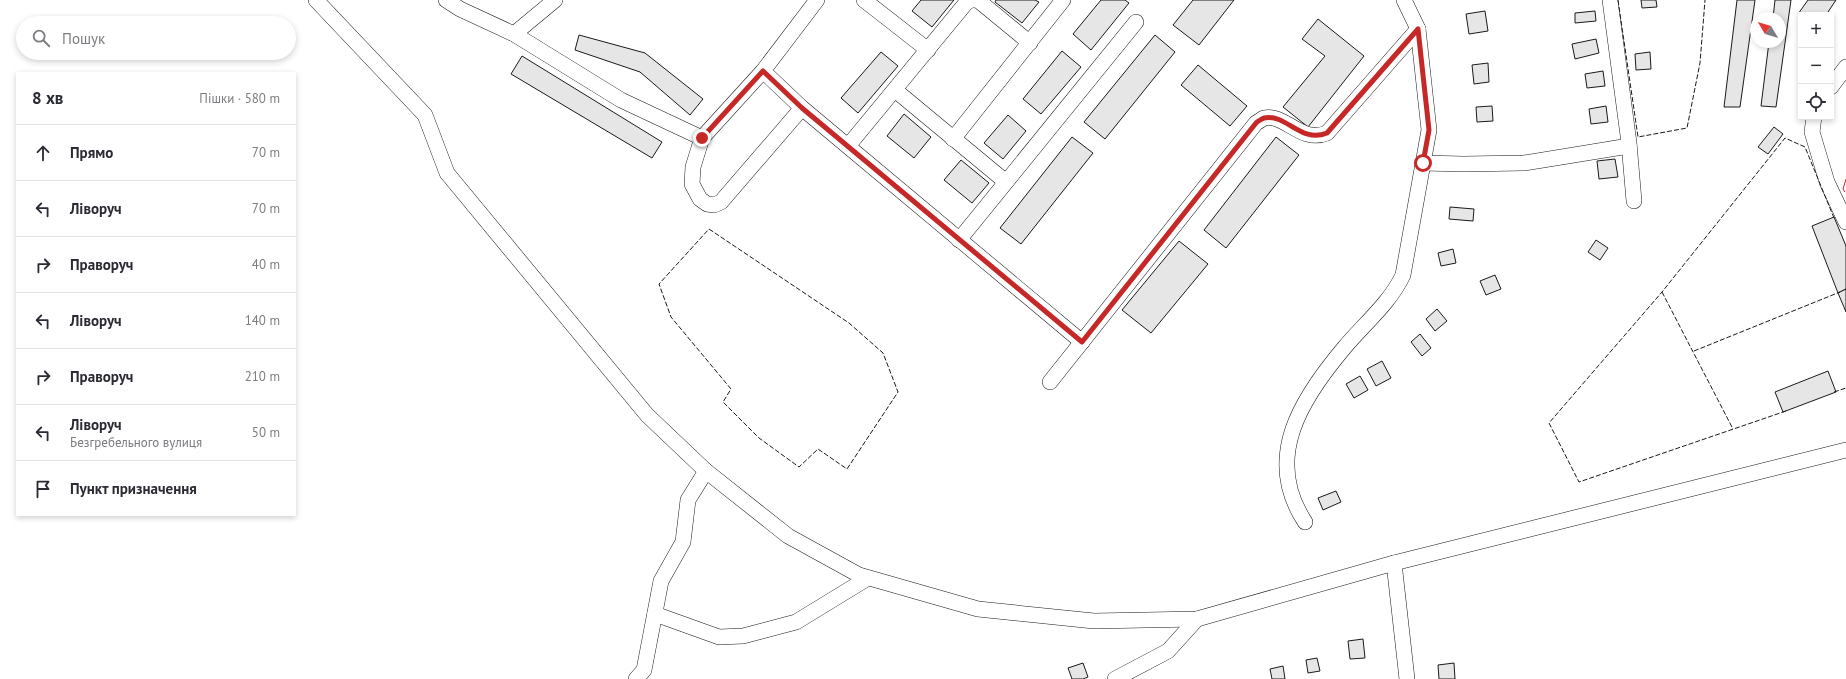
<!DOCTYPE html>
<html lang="uk">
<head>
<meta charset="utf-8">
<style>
	body { margin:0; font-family:"PT Sans",sans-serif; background:#f2f2f3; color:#2b2b33 }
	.controls { position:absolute; right:12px; top:12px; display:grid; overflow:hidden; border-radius:0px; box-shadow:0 2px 6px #0003 }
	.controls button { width:36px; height:36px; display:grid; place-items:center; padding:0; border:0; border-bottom:1px solid #e1e1e2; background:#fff; color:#2b2b33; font:20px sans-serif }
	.compass { position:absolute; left:1750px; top:12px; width:36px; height:36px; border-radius:50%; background:#fff; box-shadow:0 2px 6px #0003; rotate:308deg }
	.stop { position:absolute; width:12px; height:12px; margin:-9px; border:3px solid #c62828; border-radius:50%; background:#fff }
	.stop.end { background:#c62828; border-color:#fff; box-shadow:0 1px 4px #0008 }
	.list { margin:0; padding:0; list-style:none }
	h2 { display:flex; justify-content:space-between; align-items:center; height:52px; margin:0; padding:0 16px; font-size:17px }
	h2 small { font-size:13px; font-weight:400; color:#7c7c81 }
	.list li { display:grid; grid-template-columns:26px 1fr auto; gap:12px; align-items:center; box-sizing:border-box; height:56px; padding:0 16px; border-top:1px solid #e1e1e2 }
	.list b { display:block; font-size:15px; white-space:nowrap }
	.list p { margin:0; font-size:13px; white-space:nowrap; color:#7c7c81 }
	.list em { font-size:13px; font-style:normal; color:#7c7c81 }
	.icon { flex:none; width:22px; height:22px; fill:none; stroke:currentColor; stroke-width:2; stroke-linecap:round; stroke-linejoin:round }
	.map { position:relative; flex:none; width:1846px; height:679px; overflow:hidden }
	.search { position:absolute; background:#fff; box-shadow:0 2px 6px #0003; left:16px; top:16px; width:280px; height:44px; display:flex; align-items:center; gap:10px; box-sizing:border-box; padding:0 14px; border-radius:22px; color:#7c7c81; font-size:15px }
	.panel { position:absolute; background:#fff; box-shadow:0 2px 6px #0003; left:16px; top:72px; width:280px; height:444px; border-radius:0px }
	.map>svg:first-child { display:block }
	.building { fill:#e6e6e6; stroke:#1a1a1a }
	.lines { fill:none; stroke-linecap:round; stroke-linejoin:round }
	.minor-casing { stroke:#1a1a1a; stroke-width:16 }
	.minor { stroke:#fff; stroke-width:15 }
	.fence { stroke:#1a1a1a; stroke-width:1; stroke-dasharray:5 2; stroke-linecap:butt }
	.power { stroke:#c62828; stroke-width:1; stroke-dasharray:14 3 2 3; stroke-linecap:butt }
	.route { stroke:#c62828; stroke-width:5 }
</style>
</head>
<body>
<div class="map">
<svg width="1846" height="679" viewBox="0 0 1846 679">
	<rect width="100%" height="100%" fill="#fff"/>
	<g class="building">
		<polygon points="921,0 954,0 932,27 912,11"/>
		<polygon points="996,0 1035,0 1039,2 1022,23 995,2"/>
		<polygon points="1101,0 1125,0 1129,3 1091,50 1073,34"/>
		<polygon points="1193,0 1234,0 1199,45 1173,25"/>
		<polygon points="1641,0 1656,0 1657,7 1642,8"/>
		<polygon points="1737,0 1755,0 1740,107 1724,107"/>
		<polygon points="1775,0 1791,0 1776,107 1761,106 1769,42 1780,42 1780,18 1773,18"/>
		<polygon points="1808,0 1836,0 1826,15 1801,16 1798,14"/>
		<polygon points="1485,11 1488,31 1469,34 1466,14"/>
		<polygon points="1595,11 1596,21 1575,23 1575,13"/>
		<polygon points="1318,19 1364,56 1308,127 1283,107 1325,56 1302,39"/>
		<polygon points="579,35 645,53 703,99 690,115 640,72 575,50"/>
		<polygon points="1155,35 1175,52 1105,139 1084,122"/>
		<polygon points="1596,39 1599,53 1575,59 1572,44"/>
		<polygon points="1062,51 1081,67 1041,114 1023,99"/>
		<polygon points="881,52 898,66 858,113 841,98"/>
		<polygon points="1650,52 1651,69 1636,70 1635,54"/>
		<polygon points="522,56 662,142 652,158 511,74"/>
		<polygon points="1488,63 1489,82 1474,84 1472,65"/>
		<polygon points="1198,65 1247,106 1230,126 1181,85"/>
		<polygon points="1603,71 1605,86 1587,88 1585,74"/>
		<polygon points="1492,106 1493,121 1477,122 1476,107"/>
		<polygon points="1606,106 1608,122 1591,124 1589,109"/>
		<polygon points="904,114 931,137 914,158 887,136"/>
		<polygon points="1008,115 1026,131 1003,159 984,143"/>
		<polygon points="1774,127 1783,134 1768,154 1758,147"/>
		<polygon points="1072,137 1093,153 1021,244 1000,228"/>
		<polygon points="1276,137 1299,155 1226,248 1204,230"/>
		<polygon points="1615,159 1618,177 1599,179 1597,161"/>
		<polygon points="961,160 989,183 972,203 944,180"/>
		<polygon points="1450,207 1474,209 1473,221 1449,219"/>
		<polygon points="1834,217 1846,246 1846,289 1838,293 1812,226"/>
		<polygon points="1596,240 1608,248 1600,260 1588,252"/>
		<polygon points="1179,241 1208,264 1151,333 1122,310"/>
		<polygon points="1453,249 1456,263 1441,266 1438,253"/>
		<polygon points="1495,275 1501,289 1486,295 1480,281"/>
		<polygon points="1846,289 1846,312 1838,293"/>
		<polygon points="1437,309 1447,321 1435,331 1426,319"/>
		<polygon points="1420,334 1431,348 1422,356 1411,342"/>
		<polygon points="1382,361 1391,378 1376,386 1367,369"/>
		<polygon points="1828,371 1836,392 1783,412 1775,392"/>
		<polygon points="1360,376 1368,390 1354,398 1346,384"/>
		<polygon points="1336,491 1341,502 1323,510 1318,498"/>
		<polygon points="1363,639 1365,658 1350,659 1348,641"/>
		<polygon points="1317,658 1320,671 1308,673 1306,660"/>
		<polygon points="1083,663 1088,677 1083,679 1072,679 1068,668"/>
		<polygon points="1454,663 1455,679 1439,679 1438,665"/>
		<polygon points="1283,666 1285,679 1272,679 1270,669"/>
	</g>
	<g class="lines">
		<defs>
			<g id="minor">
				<polyline points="316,0 425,115 447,173 647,415 706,471 788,536 859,575 978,609 1094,621 1197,619 1394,563 1846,450"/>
				<polyline points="446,0 460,9 514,34 621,100 702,138"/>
				<polyline points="864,0 928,50"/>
				<polyline points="975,0 979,1 1030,43"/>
				<polyline points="1610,0 1629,143 1634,201"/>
				<polyline points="514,34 555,0"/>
				<polyline points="763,71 802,108 1082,342"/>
				<polyline points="1831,87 1846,67"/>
				<polyline points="895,90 1006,182"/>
				<polyline points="802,108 721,202 714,205 707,204 700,199 692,184 693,167 702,138 763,71 817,0"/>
				<polyline points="1814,117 1812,132 1827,182 1846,222"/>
				<polyline points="953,139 1063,0"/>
				<polyline points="848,146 966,3 971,0"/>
				<polyline points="1423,163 1464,164 1524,163 1629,146"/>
				<polyline points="959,240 1136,22"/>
				<path d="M1050,382l206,-259c2,-1 6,-4 8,-5 21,-5 37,26 63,15l91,-104"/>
				<path d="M1305,522c-42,-64 -4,-123 39,-174 20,-24 46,-45 59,-73l26,-145 -11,-101 -14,-29"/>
				<polyline points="1394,563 1407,679"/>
				<polyline points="655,614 719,637 743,636 796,622 868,578"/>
				<polyline points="636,679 644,670 661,581 683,542 688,500 706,471"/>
				<polyline points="1115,679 1168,651 1197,619"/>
			</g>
		</defs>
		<use href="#minor" class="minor-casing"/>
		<use href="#minor" class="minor"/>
		<g class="fence">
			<polyline points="1618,0 1638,137 1687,128 1700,63 1705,0"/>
			<polygon points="709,229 849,323 883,353 898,392 847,469 818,449 799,467 759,438 723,402 731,389 671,317 659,284"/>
			<polyline points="1662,292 1733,429"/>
			<polyline points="1694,351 1840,292"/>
			<polyline points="1834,392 1846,388"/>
			<polyline points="1786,411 1579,482 1549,423 1662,292 1785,138 1805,147 1834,218"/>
		</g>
		<polyline class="power" points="1846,179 1843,189 1846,194"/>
	</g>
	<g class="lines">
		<path class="route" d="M702,138l61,-67 39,37 280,234 174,-219c2,-2 6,-4 8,-5 22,-5 37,26 63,15l91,-104 11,101 -6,33"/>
	</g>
</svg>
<div class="controls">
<button>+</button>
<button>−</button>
<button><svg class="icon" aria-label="locate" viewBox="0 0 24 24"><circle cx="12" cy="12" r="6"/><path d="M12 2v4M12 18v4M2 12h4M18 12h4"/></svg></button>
</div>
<svg class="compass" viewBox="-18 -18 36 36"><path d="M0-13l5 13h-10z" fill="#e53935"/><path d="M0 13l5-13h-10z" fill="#7c7c81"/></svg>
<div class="stop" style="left:1423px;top:163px"></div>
<div class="stop end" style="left:702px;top:138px"></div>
<div class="search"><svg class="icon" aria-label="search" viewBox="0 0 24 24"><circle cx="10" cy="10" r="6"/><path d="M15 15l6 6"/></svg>Пошук</div>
<section class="panel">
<h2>8 хв<small>Пішки · 580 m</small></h2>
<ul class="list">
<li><svg class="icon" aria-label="ahead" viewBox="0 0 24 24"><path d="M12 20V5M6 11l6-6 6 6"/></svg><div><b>Прямо</b></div><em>70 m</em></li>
<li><svg class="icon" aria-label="left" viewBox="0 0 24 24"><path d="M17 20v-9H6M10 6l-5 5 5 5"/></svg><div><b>Ліворуч</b></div><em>70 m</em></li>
<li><svg class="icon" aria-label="right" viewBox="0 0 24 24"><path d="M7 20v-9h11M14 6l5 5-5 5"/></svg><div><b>Праворуч</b></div><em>40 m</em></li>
<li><svg class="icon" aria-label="left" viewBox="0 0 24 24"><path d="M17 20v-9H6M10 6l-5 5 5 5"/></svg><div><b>Ліворуч</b></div><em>140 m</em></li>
<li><svg class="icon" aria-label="right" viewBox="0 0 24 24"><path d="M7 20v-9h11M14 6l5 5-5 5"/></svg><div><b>Праворуч</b></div><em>210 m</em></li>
<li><svg class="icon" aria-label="left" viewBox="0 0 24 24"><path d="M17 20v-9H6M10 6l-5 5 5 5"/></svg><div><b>Ліворуч</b><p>Безгребельного вулиця</p></div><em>50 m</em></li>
<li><svg class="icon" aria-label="arrive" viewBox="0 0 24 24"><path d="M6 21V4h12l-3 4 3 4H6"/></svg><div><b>Пункт призначення</b></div></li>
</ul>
</section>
</div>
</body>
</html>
